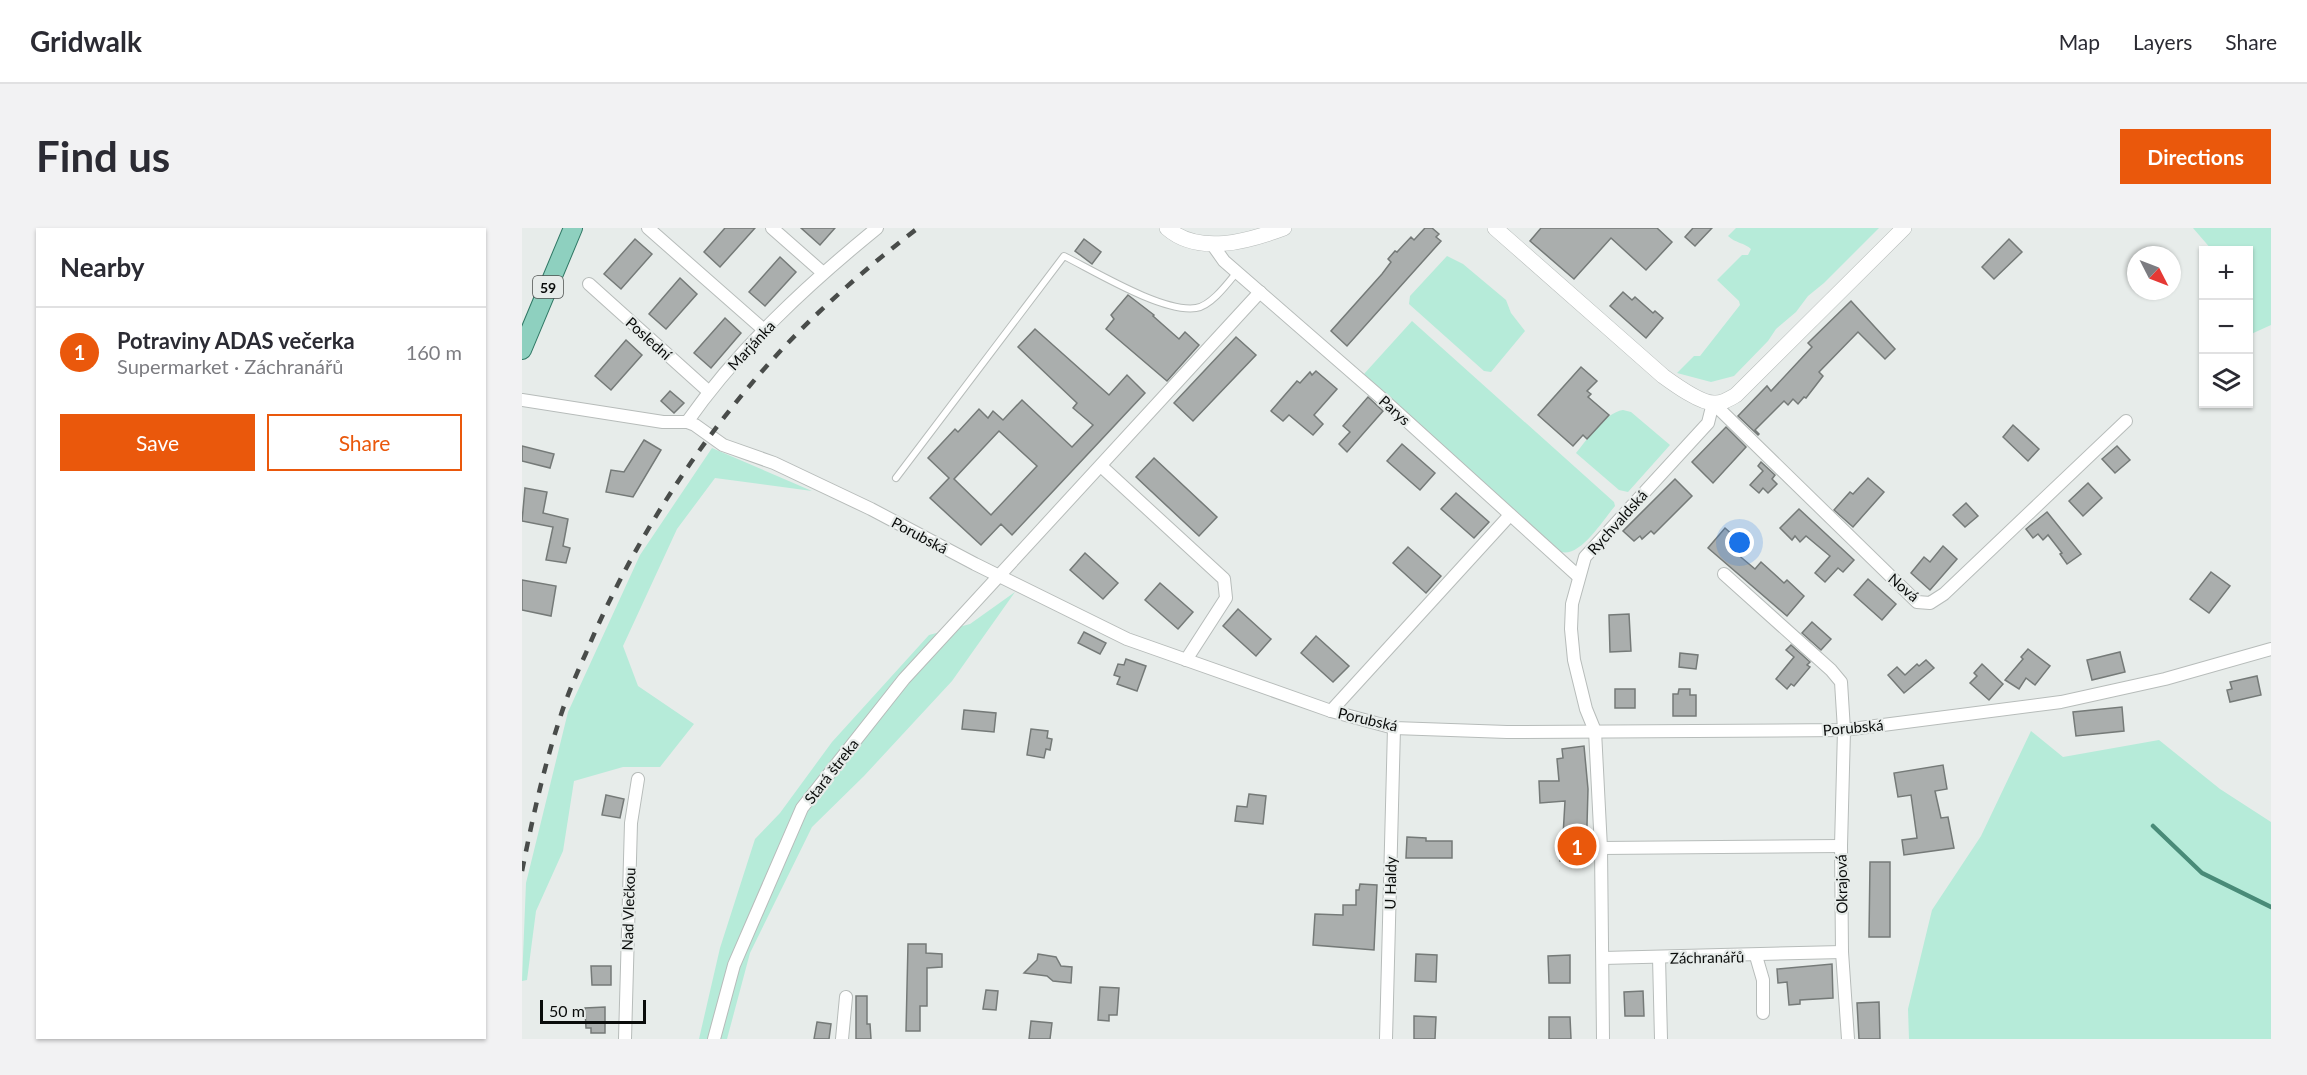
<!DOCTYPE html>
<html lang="en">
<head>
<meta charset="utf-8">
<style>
	body { margin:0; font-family:Lato,sans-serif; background:#f2f2f3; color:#2b2b33 }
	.controls { position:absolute; right:18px; top:18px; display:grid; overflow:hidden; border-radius:0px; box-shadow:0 2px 4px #0004 }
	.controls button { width:54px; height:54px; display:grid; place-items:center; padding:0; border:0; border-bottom:2px solid #e1e1e2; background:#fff; color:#2b2b33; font:30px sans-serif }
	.compass { position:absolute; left:1605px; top:18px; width:54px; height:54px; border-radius:50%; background:#fff; box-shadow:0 2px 4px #0004; rotate:132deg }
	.scale { position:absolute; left:18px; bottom:15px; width:106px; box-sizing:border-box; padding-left:6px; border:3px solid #0a0c0b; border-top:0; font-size:16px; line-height:21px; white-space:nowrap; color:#0a0c0b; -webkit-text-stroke:4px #e7ecea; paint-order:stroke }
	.you { position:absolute; left:1218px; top:315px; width:21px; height:21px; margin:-15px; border:4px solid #fff; border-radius:50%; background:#1a73e8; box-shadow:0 0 0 9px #1a73e833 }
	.badge { display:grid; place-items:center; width:39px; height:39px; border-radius:50%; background:#ea580c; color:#fff; font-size:20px; font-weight:700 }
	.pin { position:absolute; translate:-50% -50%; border:3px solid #fff; box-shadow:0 2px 6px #0006 }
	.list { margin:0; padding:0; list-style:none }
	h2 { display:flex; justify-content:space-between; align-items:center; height:78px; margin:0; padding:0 24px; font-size:26px }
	h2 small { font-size:20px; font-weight:400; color:#7c7c81 }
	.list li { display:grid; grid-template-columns:39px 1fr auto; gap:18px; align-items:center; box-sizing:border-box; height:90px; padding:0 24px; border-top:2px solid #e1e1e2 }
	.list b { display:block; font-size:22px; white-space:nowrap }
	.list p { margin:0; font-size:20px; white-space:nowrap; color:#7c7c81 }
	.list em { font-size:20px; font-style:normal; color:#7c7c81 }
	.actions { display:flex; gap:12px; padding:18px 24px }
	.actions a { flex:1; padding:14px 0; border:2px solid #ea580c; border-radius:0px; text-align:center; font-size:21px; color:#ea580c }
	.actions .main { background:#ea580c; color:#fff }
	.icon { flex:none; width:33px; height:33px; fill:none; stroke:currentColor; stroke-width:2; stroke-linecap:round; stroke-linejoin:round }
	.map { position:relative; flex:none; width:1749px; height:811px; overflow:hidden; border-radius:0px }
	header { display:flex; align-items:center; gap:36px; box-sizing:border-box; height:84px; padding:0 30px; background:#fff; border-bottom:2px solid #e1e1e2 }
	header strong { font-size:28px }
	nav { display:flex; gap:33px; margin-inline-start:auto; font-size:21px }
	.intro { display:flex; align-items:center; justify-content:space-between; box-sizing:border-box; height:144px; padding:0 36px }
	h1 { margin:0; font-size:42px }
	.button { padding:15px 27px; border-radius:0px; background:#ea580c; color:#fff; font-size:21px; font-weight:700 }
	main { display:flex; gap:36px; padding:0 36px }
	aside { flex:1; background:#fff; border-radius:0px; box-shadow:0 2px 4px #0004 }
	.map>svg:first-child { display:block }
	.green { fill:#b6ebd9 }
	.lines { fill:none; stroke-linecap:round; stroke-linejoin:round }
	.stream { stroke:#498b78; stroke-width:4.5 }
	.building { fill:#aaaead; stroke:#757a78; stroke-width:1.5; fill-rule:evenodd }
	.service-casing { stroke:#b7bcba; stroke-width:8 }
	.minor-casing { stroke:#b7bcba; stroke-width:14 }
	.tertiary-casing { stroke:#b7bcba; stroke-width:16 }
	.primary-casing { stroke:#2f7764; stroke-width:20 }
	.service { stroke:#fff; stroke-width:6 }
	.minor { stroke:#fff; stroke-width:12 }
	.tertiary { stroke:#fff; stroke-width:15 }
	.primary { stroke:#8ed0bf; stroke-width:18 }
	.rail { stroke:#494c4a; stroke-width:4.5; stroke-dasharray:10 10; stroke-linecap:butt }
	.labels { text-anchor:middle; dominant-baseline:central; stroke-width:4.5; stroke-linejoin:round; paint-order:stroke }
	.shield { fill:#e7ecea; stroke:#4c4f4e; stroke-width:1.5 }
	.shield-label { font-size:14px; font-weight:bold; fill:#0a0c0b }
	.street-label { font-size:15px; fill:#0a0c0b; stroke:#e7ecea }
</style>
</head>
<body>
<header>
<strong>Gridwalk</strong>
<nav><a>Map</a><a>Layers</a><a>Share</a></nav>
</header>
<div class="intro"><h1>Find us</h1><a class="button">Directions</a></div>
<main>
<aside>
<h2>Nearby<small></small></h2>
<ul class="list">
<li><span class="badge">1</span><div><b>Potraviny ADAS večerka</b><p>Supermarket · Záchranářů</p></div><em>160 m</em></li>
</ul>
<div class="actions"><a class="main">Save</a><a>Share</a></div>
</aside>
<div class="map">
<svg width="1749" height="811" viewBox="0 0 1749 811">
	<rect width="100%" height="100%" fill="#e7ecea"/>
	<g class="green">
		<path d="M1214,0h143l-55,55 -16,13 -12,16 -20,17 -8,12 -34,35 -23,6 -34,-9 17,-17h6l40,-51 -1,-4 -22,-21 25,-25h6l3,-6c-6,-6 -16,-6 -23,-13z"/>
		<polygon points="1671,0 1749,0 1749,97 1727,107 1727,84 1730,71 1727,66 1726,22 1690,22"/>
		<polygon points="925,28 941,36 984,72 989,85 1003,103 969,144 962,143 887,76 888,68"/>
		<path d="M890,93l202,181 1,4c-13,15 -34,51 -54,46l-197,-178z"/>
		<path d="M1101,182l8,2 39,33 -42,47 -9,-2 -43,-37c12,-14 28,-40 47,-43z"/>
		<polygon points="190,220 290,263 193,250 155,301 101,418 116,458 172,496 138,539 101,539 52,553 41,623 14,683 5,752 0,753 4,655 46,484 118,327"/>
		<polygon points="493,364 430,453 342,548 290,599 228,725 205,811 177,811 198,720 233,611 258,585 310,514 407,407 448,396"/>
		<polygon points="1509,503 1541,529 1637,512 1698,561 1749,594 1749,811 1387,811 1386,781 1410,682 1459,608"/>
	</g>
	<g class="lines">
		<polyline class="stream" points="1631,598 1680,645 1749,679"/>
	</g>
	<g class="building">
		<polygon points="203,0 233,0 198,39 182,24"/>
		<polygon points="279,0 313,0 298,17"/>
		<polygon points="903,0 910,0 917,6 914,9 919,13 825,118 809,103 860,46 869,34 866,31 873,23 875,24 889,9 892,12"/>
		<polygon points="1019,0 1135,0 1150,14 1124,42 1089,10 1052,51 1008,13"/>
		<polygon points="1171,0 1190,0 1173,18 1163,9"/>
		<polygon points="113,11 130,26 99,61 82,46"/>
		<polygon points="562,11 579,24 570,36 553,23"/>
		<polygon points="1487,11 1500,24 1472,51 1460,39"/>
		<polygon points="258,29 274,44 243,78 227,64"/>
		<polygon points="158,50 175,66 144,101 127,86"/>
		<polygon points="1101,64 1110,72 1113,69 1131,85 1133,83 1141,90 1124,110 1088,78"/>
		<polygon points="606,67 632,87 631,88 657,111 663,104 677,117 645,153 584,101 592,91 589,87"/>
		<polygon points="1329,73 1373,121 1363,131 1336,104 1297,144 1301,148 1284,170 1282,169 1276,176 1271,171 1266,177 1262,173 1233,202 1237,206 1236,207 1216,188 1245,158 1249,163 1290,119 1286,115"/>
		<polygon points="203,90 219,105 189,140 172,125"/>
		<path d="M513,101l74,66 18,-20 18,18 -133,142 -11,-11 -20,21 -51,-47 19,-20 -21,-20 27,-29 3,3 21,-23 9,9 5,-7 10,9 19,-20 50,47 21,-22 -20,-17 4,-5 -59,-56zM477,203l38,35 -46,49 -37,-36z"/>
		<polygon points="714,109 734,127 671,193 652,175"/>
		<polygon points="104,112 120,127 89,162 73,148"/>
		<polygon points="1059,139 1075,153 1065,163 1069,166 1066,169 1087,187 1065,211 1061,207 1051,218 1016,187"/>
		<polygon points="794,143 815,161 792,187 801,196 791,207 767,187 761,193 749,183 775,153 778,155 788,144 790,147"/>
		<polygon points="148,163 162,175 152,185 139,173"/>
		<polygon points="846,169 861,183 825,224 817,216 828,204 821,198"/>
		<polygon points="1491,197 1517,221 1506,233 1481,209"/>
		<polygon points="1204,199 1224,219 1191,255 1170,234"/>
		<polygon points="122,212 139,222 111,269 84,264 89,242 102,244"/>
		<polygon points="880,216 913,245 898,262 865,233"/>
		<polygon points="0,218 32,226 28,240 0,233"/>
		<polygon points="1595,218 1608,232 1593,245 1580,231"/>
		<polygon points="632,230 695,289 677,308 614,249"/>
		<polygon points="1239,234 1253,247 1250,251 1255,256 1246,265 1241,260 1237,265 1228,257 1241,243 1236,238"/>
		<polygon points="1346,250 1362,264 1331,299 1312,282 1328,264 1331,266"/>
		<polygon points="1153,251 1170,268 1132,306 1129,303 1120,311 1118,308 1112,313 1101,303"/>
		<polygon points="1566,255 1580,270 1561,288 1547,273"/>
		<polygon points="3,260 25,264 21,285 46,291 41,318 48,320 44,335 24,332 31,299 0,293"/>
		<polygon points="934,265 967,294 952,310 919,281"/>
		<polygon points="1444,275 1456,288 1443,299 1431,287"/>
		<polygon points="1277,281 1332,332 1321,344 1316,340 1303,354 1293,345 1308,328 1284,308 1278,314 1273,308 1270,312 1258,300"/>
		<polygon points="1525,284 1559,326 1545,336 1538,326 1540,325 1526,307 1521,312 1516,306 1511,310 1504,301"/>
		<polygon points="1203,300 1221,316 1214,325 1233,341 1239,334 1262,355 1265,352 1282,368 1265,388 1186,320"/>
		<polygon points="1421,318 1435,331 1408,362 1389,345 1402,329 1408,334"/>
		<polygon points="886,319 919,348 904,365 871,335"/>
		<polygon points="563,325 596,355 581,371 548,342"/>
		<polygon points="1689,344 1708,358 1687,385 1668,371"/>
		<polygon points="1346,351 1374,376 1360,392 1332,367"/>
		<polygon points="0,352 34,358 29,388 0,382"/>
		<polygon points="638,355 671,384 656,401 623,372"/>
		<polygon points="716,381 749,411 734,428 701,398"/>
		<polygon points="1107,386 1109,423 1088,424 1087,387"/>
		<polygon points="1290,394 1309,411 1299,422 1280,405"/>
		<polygon points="562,404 584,415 578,426 556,415"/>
		<polygon points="794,408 827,438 811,454 779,425"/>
		<polygon points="1269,417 1288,434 1285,437 1288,439 1272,458 1269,456 1265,461 1254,451 1272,429 1264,422"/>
		<polygon points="1506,421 1528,438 1513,457 1504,450 1497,461 1483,452 1501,431 1499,429"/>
		<polygon points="1598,424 1603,444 1570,452 1565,432"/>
		<polygon points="1158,425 1176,427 1174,441 1157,439"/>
		<polygon points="604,431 624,438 615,463 595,456 598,449 592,447 596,436 602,437"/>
		<polygon points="1404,432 1412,440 1382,465 1366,447 1375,439 1383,447 1395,436 1397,438"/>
		<polygon points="1460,436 1481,456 1467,472 1448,455 1455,448 1452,445"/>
		<polygon points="1735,448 1739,467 1708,474 1705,462 1710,461 1708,454"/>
		<rect x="1093" y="461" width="20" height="19"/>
		<polygon points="1157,461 1168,461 1168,467 1174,467 1174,488 1151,488 1151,466 1156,466"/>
		<polygon points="1600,479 1602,503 1554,508 1551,484"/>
		<polygon points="442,482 474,485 472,504 440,501"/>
		<polygon points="509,501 526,503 525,510 530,511 528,522 524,521 522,530 505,527"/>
		<polygon points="1062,518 1066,561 1064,633 1038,633 1038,608 1041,608 1043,573 1018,575 1017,553 1037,553 1035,531 1041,530 1040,521"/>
		<polygon points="1421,537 1425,561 1413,563 1419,590 1426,589 1432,620 1382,627 1380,612 1395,610 1389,567 1376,569 1372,545"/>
		<polygon points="727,566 744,568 741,596 713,593 715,578 725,579"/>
		<polygon points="84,567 102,571 98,590 80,587"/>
		<polygon points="885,609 904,610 904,613 930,613 930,630 884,630"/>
		<polygon points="1348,634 1368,634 1368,709 1347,709"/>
		<polygon points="838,656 855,657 852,722 791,717 793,686 821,687 821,677 834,677 834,662 837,662"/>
		<polygon points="386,716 404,716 404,725 420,726 420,739 405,740 405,778 398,778 398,803 384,803"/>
		<polygon points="516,726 534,729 539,738 550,739 549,755 531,753 525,748 502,745 515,732"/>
		<polygon points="894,726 915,727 914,754 893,753"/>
		<polygon points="1048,727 1048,755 1027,755 1026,728"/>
		<polygon points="1310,736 1311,770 1278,772 1278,776 1267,777 1265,754 1256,755 1255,741"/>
		<polygon points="69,738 89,738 89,757 70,757"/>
		<polygon points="578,759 597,760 595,787 587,787 587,793 576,792"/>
		<polygon points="464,762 476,763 474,782 461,781"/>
		<polygon points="1121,763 1122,788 1103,788 1102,764"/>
		<polygon points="334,768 345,768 345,796 348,796 349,811 334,811"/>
		<polygon points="1357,774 1358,811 1337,811 1335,775"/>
		<polygon points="83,779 83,805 69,805 69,800 64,800 63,780"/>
		<polygon points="892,788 914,789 913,811 892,811"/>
		<polygon points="1027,789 1048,789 1049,811 1027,811"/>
		<polygon points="509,793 530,795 528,811 507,811"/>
		<polygon points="295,794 309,796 307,811 292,811"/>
	</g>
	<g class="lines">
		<defs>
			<path id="service" d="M374,250l168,-222c32,16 99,57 132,52 15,-2 32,-25 41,-36"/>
			<g id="minor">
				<polyline points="126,0 242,102"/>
				<polyline points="250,0 300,44"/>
				<polyline points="690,16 702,33 864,174 1056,348"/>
				<polyline points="67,56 186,163"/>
				<polyline points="0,172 141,194 165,194 173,197 201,217 252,235 349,281 453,336 605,411 809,483 872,500 985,504 1322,502 1539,474 1643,451 1749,421"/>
				<path d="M165,194c52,-74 120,-137 190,-194"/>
				<polyline points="579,238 702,351 704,370 664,432"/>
				<polyline points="1202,346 1309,442 1319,454 1322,502 1319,618 1320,724 1326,811"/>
				<polyline points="809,483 988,287"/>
				<polyline points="1079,620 1319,618"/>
				<polyline points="1234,728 1241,752 1241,785"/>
				<polyline points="1137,729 1139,811"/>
				<polyline points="1081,730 1320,724"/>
				<polyline points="103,811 109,595 116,551"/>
				<polyline points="192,811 212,737 280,580 382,451 738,64"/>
				<polyline points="320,811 324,769"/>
				<polyline points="864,811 872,500"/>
				<polyline points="1081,811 1079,620 1073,503 1064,481 1052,432 1049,401 1050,376 1063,329 1186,195 1191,175 1395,374 1408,375 1422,366 1604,193"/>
			</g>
			<g id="tertiary">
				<path d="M645,0c32,28 82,13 117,0"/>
				<path d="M973,0l168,148c11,8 37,27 51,27 7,1 15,-4 22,-8l168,-167"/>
			</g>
			<polyline id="primary" points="0,122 51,0"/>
		</defs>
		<use href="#service" class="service-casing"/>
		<use href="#minor" class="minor-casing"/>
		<use href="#tertiary" class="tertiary-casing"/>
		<use href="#primary" class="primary-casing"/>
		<use href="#service" class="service"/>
		<use href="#minor" class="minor"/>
		<use href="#tertiary" class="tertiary"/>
		<use href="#primary" class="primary"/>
		<path class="rail" d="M0,643c10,-50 21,-101 37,-150 7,-23 17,-46 27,-68 52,-126 143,-260 245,-352 28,-26 57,-50 87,-73"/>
	</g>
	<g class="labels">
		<rect class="shield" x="11" y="48" width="30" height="22" rx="4.5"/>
		<g class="shield-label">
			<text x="26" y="59">59</text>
		</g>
		<g class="street-label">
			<text transform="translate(127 110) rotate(42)">Poslední</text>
			<text transform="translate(229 117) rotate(-47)">Marjánka</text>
			<text transform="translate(873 182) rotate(42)">Parys</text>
			<text transform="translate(1095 294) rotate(-48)">Rychvaldská</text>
			<text transform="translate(398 307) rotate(28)">Porubská</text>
			<text transform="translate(1382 359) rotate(40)">Nová</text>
			<text transform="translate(846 491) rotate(13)">Porubská</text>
			<text transform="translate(1331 499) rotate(-5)">Porubská</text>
			<text transform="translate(309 543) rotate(-52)">Stará štreka</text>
			<text transform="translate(868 655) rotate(-89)">U Haldy</text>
			<text transform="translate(1319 656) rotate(-91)">Okrajová</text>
			<text transform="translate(106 681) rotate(-88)">Nad Vlečkou</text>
			<text transform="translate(1185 729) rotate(-1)">Záchranářů</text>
		</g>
	</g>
</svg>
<div class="controls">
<button>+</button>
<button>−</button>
<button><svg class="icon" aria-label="layers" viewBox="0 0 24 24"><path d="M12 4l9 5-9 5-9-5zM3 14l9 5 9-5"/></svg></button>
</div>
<svg class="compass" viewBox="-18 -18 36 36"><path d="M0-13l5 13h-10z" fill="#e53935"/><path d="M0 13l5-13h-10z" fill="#7c7c81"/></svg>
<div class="scale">50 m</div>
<div class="you"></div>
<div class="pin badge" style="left:1055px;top:618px">1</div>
</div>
</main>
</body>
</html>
